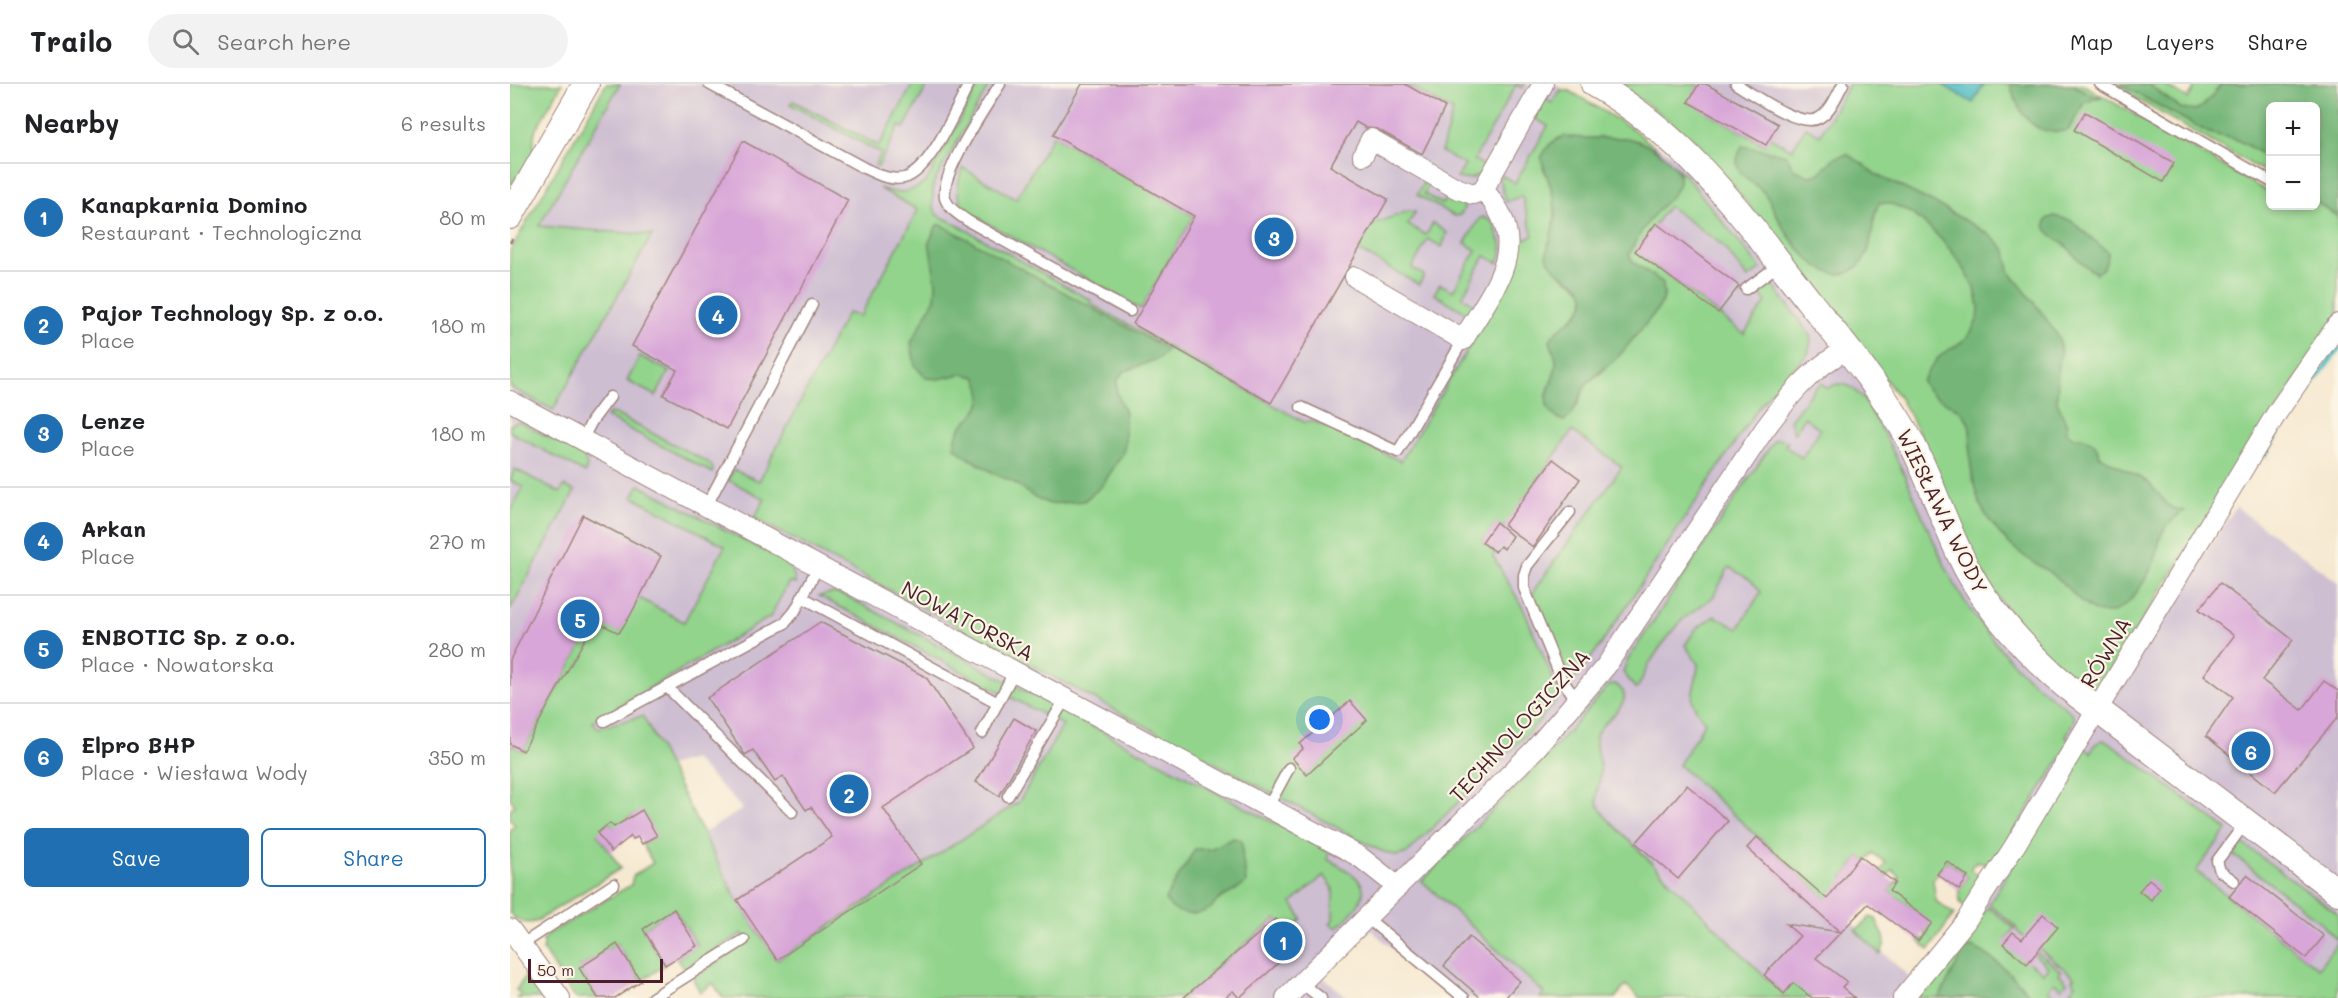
<!DOCTYPE html>
<html lang="en">
<head>
<meta charset="utf-8">
<style>
	body { margin:0; font-family:Mali,sans-serif; background:#f2f2f2; color:#202124 }
	.controls { position:absolute; right:18px; top:18px; display:grid; overflow:hidden; border-radius:9px; box-shadow:0 3px 9px #0003 }
	.controls button { width:54px; height:54px; display:grid; place-items:center; padding:0; border:0; border-bottom:2px solid #e0e0e0; background:#fff; color:#202124; font:30px sans-serif }
	.scale { position:absolute; left:18px; bottom:15px; width:135px; box-sizing:border-box; padding-left:6px; border:3px solid #4a1f2b; border-top:0; font-size:16px; line-height:21px; white-space:nowrap; color:#4a1f2b; -webkit-text-stroke:4px #fcf5e5; paint-order:stroke }
	.you { position:absolute; left:810px; top:636px; width:21px; height:21px; margin:-15px; border:4px solid #fff; border-radius:50%; background:#1a73e8; box-shadow:0 0 0 9px #1a73e833 }
	.badge { display:grid; place-items:center; width:39px; height:39px; border-radius:50%; background:#1f6fb2; color:#fff; font-size:20px; font-weight:700 }
	.pin { position:absolute; translate:-50% -50%; border:3px solid #fff; box-shadow:0 2px 6px #0006 }
	.list { margin:0; padding:0; list-style:none }
	h2 { display:flex; justify-content:space-between; align-items:center; height:78px; margin:0; padding:0 24px; font-size:26px }
	h2 small { font-size:20px; font-weight:400; color:#757577 }
	.list li { display:grid; grid-template-columns:39px 1fr auto; gap:18px; align-items:center; box-sizing:border-box; height:108px; padding:0 24px; border-top:2px solid #e0e0e0 }
	.list b { display:block; font-size:22px; white-space:nowrap }
	.list p { margin:0; font-size:20px; white-space:nowrap; color:#757577 }
	.list em { font-size:20px; font-style:normal; color:#757577 }
	.actions { display:flex; gap:12px; padding:18px 24px }
	.actions a { flex:1; padding:14px 0; border:2px solid #1f6fb2; border-radius:9px; text-align:center; font-size:21px; color:#1f6fb2 }
	.actions .main { background:#1f6fb2; color:#fff }
	.icon { flex:none; width:33px; height:33px; fill:none; stroke:currentColor; stroke-width:2; stroke-linecap:round; stroke-linejoin:round }
	.map { position:relative; flex:none; width:1828px; height:914px; overflow:hidden }
	header { display:flex; align-items:center; gap:36px; box-sizing:border-box; height:84px; padding:0 30px; background:#fff; border-bottom:2px solid #e0e0e0 }
	header strong { font-size:28px }
	nav { display:flex; gap:33px; margin-inline-start:auto; font-size:21px }
	.search { width:420px; height:54px; background:#f2f2f2; display:flex; align-items:center; gap:15px; box-sizing:border-box; padding:0 21px; border-radius:33px; color:#757577; font-size:22px }
	main { display:flex }
	aside { flex:1; background:#fff }
	.map>svg:first-child { display:block }
	.industrial { fill:#cebed2 }
	.green { fill:#92d48c; stroke:#6e7a5c; stroke-width:1.5 }
	.forest { fill:#75b678; stroke:#606a52; stroke-width:1.5 }
	.water { fill:#4fbdc4; stroke:#4c6e78; stroke-width:1.5 }
	.lines { fill:none; stroke-linecap:round; stroke-linejoin:round }
	.stream { stroke:#4fbdc4; stroke-width:5 }
	.building { fill:#d8a6d8 }
	.service-casing { stroke:#a0847e; stroke-width:13 }
	.minor-casing { stroke:#a0847e; stroke-width:22 }
	.tertiary-casing { stroke:#a0847e; stroke-width:28 }
	.path { stroke:#a0847e; stroke-width:3; stroke-dasharray:4.5 4.5; stroke-linecap:butt }
	.service { stroke:#fff; stroke-width:10 }
	.minor { stroke:#fff; stroke-width:20 }
	.tertiary { stroke:#fff; stroke-width:26 }
	.labels { text-anchor:middle; dominant-baseline:central; stroke-width:4.5; stroke-linejoin:round; paint-order:stroke }
	.street-label { font-size:21px; fill:#4a1f2b; stroke:#fcf5e5 }
</style>
</head>
<body>
<header>
<strong>Trailo</strong>
<div class="search"><svg class="icon" aria-label="search" viewBox="0 0 24 24"><circle cx="10" cy="10" r="6"/><path d="M15 15l6 6"/></svg>Search here</div>
<nav><a>Map</a><a>Layers</a><a>Share</a></nav>
</header>
<main>
<aside>
<h2>Nearby<small>6 results</small></h2>
<ul class="list">
<li><span class="badge">1</span><div><b>Kanapkarnia Domino</b><p>Restaurant · Technologiczna</p></div><em>80 m</em></li>
<li><span class="badge">2</span><div><b>Pajor Technology Sp. z o.o.</b><p>Place</p></div><em>180 m</em></li>
<li><span class="badge">3</span><div><b>Lenze</b><p>Place</p></div><em>180 m</em></li>
<li><span class="badge">4</span><div><b>Arkan</b><p>Place</p></div><em>270 m</em></li>
<li><span class="badge">5</span><div><b>ENBOTIC Sp. z o.o.</b><p>Place · Nowatorska</p></div><em>280 m</em></li>
<li><span class="badge">6</span><div><b>Elpro BHP</b><p>Place · Wiesława Wody</p></div><em>350 m</em></li>
</ul>
<div class="actions"><a class="main">Save</a><a>Share</a></div>
</aside>
<div class="map">
<svg width="1828" height="914" viewBox="0 0 1828 914">
	<rect width="100%" height="100%" fill="#fcf5e5"/>
	<filter id="ink" filterUnits="userSpaceOnUse"><feTurbulence type="fractalNoise" baseFrequency=".0167" numOctaves="2"/><feDisplacementMap in="SourceGraphic" scale="12" xChannelSelector="R" yChannelSelector="G"/><feConvolveMatrix kernelMatrix="1 2 1 2 8 2 1 2 1" color-interpolation-filters="sRGB"/></filter>
	<filter id="wash" filterUnits="userSpaceOnUse"><feTurbulence type="fractalNoise" baseFrequency=".008" numOctaves="4" result="noise"/><feDisplacementMap in="SourceGraphic" scale="24" xChannelSelector="R" yChannelSelector="G"/><feGaussianBlur stdDeviation="1.35" result="paint"/><feColorMatrix in="noise" values="0 0 0 0 0 0 0 0 0 0 0 0 0 0 0 0 0 1.4 0 .05"/><feComposite in="paint" operator="in"/></filter>
	<g filter="url(#wash)">
		<rect width="100%" height="100%" fill="#f6e9d1"/>
		<g class="industrial">
			<polygon points="102,0 1045,0 1201,94 1588,626 1726,423 1828,498 1828,914 1544,914 1455,838 1479,765 1422,477 1321,819 1399,893 1383,914 1275,914 1069,723 1034,909 1030,914 939,914 861,846 811,891 838,914 227,914 143,779 233,725 184,675 53,711 0,679 0,177"/>
			<polygon points="1127,0 1343,0 1300,74 1236,64"/>
		</g>
		<g class="green">
			<path d="M0,0h52l-27,47c-2,8 -1,13 -1,21 -2,11 -15,26 -24,33z"/>
			<polygon points="96,0 110,0 29,142 142,151 43,326 0,303 0,167"/>
			<polygon points="403,0 418,0 394,44 389,42 368,83 365,81 371,69 280,20 283,17 285,18 369,62"/>
			<path d="M469,0h11l-57,100v22l4,9 19,9 136,77 -1,3 213,118 9,-1 88,40 114,-191 5,-20 -2,-9 15,-5 -11,-40 -16,6 -6,-23 1,-4 14,8 33,-57 -14,-8 11,-19 7,4 9,-13 9,1 63,38 31,26 -39,-17 -43,1 -17,-3 -22,31c12,26 17,51 5,78 3,7 5,21 10,27 11,12 38,15 21,39 -8,12 -22,17 -29,30 2,8 7,16 6,24 -3,22 -20,33 2,54l19,-13 9,-22 16,-12 56,-63 6,-12 -1,-14 -31,-22 -3,-6 8,-17 43,-65 -8,-10 13,12 76,94 -13,9 -27,-34 -53,-38 -32,45 108,83 22,-32 -9,-11 13,-10 40,54 1,6 -3,13 -29,28 -21,26 -158,238 -27,35 -4,-1 -7,-11 -29,-73 1,-6 88,-123 -50,-36 -69,97 -7,-5 -14,19 13,10 -2,4 31,54 36,85 -27,33 -126,125 -10,3 -18,-6 -625,-332 11,-19 -37,-19 6,-10 25,11 88,-168 13,3 58,-106 -39,-22c17,6 31,6 47,-6z"/>
			<path d="M895,0h120l-3,4 -6,-3 -42,75 12,7c-7,11 -17,14 -29,11l8,-13 -24,-13 12,-41z"/>
			<polygon points="1105,0 1189,0 1179,18 1255,61 1260,53 1282,66 1296,43 1310,51 1339,0 1572,0 1760,109 1760,122 1806,122 1806,22 1760,22 1760,91 1600,0 1653,0 1678,15 1686,0 1828,0 1828,232 1589,603 1579,606 1527,561 1487,512 1465,477 1413,355 1389,313 1356,270 1219,96 1166,43 1143,24"/>
			<path d="M543,51l141,81 -53,93 -170,-95c-16,-14 -16,-27 -8,-46l53,31z"/>
			<polygon points="915,96 920,99 914,110 932,120 939,109 953,117 954,125 950,131 944,132 907,111"/>
			<polygon points="898,127 905,128 898,141 916,151 923,139 937,149 932,163 918,155 902,184 914,191 909,201 848,166 863,140"/>
			<polygon points="973,133 983,138 993,164 988,179 975,172 952,213 964,220 958,230 924,210 930,200 943,207 966,166 955,159 969,135"/>
			<polygon points="130,272 159,287 146,312 117,297"/>
			<path d="M1312,299l5,6c8,-6 16,-7 25,-1 13,9 21,27 29,41 37,63 55,137 100,196 17,22 37,45 59,63 10,9 22,16 32,25l2,6 -8,18 6,3 -81,127 -14,-6 -6,6v3l17,12 -19,27 -9,-6 -1,-13 9,-13 -21,-16 -14,19 3,21 18,13 -25,36 -11,-9 2,-3 3,2 4,-5 -3,-3 7,-9 -42,-32 11,-14 -8,-7 -6,7 -6,-5 6,-9 -13,-10 -7,8 -6,-5 -17,22 10,17 14,10 -36,-2 -152,-138 26,-43c-23,-29 -8,-28 -7,-58l-13,-19 11,-16 19,-13 23,13 23,-37 -9,-11 -23,-14 -16,30 -30,22 -22,27 -12,18 -11,23 -2,2 -13,-17 4,-11 148,-222 13,2 -3,5 17,12 18,-28 -15,-13 -11,16 -4,-13 24,-31z"/>
			<polygon points="99,329 105,330 198,378 203,384 203,389 96,333"/>
			<polygon points="6,338 10,338 74,372 77,382 75,389 0,348 0,341"/>
			<polygon points="5,385 50,409 54,402 65,407 0,526 0,428 13,403 0,396"/>
			<path d="M129,401l143,75c7,7 14,14 13,24l-6,-2 -19,35 -177,105 5,6 45,-12 94,184 40,60 242,-158 44,-77 -244,-129 14,-3 13,3 483,256 -2,7c46,24 47,33 10,69l-7,-5 3,-3v-32l-9,-13 -32,28 10,16 -14,14 -12,-14 -67,54 13,25 -28,-9 -11,9h-460l-10,-15 -13,9 -7,-13 55,-38 -6,-8 -57,37 -8,-12 20,-13 -23,-36 -31,20 22,36 -24,16 -24,-37 -38,24 19,30h-23l-32,-48v-10l7,-7 81,-48 2,-9 20,-13 -11,-19 14,-8 -14,-25 -14,7 5,10 -17,1 -6,-6 -13,11 24,34 -86,54c-11,2 -18,0 -25,-9v-65l2,-2 -2,-3v-13l5,-4 -5,-8v-9l5,-4 -5,-7v-54l13,7 72,-130 24,11 20,-34 45,24 41,-76 -92,-49z"/>
			<path d="M1105,600c28,18 -16,36 -19,52 -2,12 5,26 4,38 0,9 -5,17 -3,27 1,6 6,12 9,16l157,158 20,18 20,-21 9,26h-172l-14,-13 -11,13h-75l4,-5 -122,-112 123,-123 64,-73z"/>
			<polygon points="1593,656 1599,658 1717,746 1686,787 1808,884 1828,858 1828,914 1555,914 1566,900 1562,896 1564,893 1507,847 1506,843 1479,820 1574,663 1581,669 1585,660"/>
			<polygon points="1728,756 1828,830 1828,857 1811,839 1720,768"/>
			<polygon points="1478,823 1504,844 1494,860 1533,889 1538,883 1525,871 1527,868 1551,887 1549,890 1557,898 1552,904 1544,898 1538,906 1548,914 1521,914 1501,892 1454,867 1429,914 1407,914"/>
			<path d="M1360,833l6,2c4,16 15,17 4,35l-25,-24 7,-4z"/>
			<polygon points="21,885 43,914 7,914 11,910 6,906"/>
		</g>
		<g class="forest">
			<path d="M1500,0h62l21,12h10l-19,7 -16,27c-34,10 -50,-18 -58,-46z"/>
			<polygon points="1609,0 1638,0 1670,24 1685,27 1693,22 1712,0 1828,0 1828,133 1806,118 1806,22 1760,22 1760,77 1747,67 1727,56 1699,49"/>
			<path d="M1055,52c21,4 39,1 59,2 20,1 66,27 53,50 -4,8 -12,14 -18,21 -12,13 -23,29 -30,46l3,6 31,22 1,13 -6,13 -39,47 -33,28 -15,32 -7,5c-35,-13 -6,-41 -8,-61 -1,-6 -4,-13 -6,-19 6,-17 41,-25 33,-49 -4,-10 -18,-14 -26,-21 -5,-4 -8,-9 -11,-15l10,-41 -3,-22 -12,-34c4,-12 11,-19 24,-23z"/>
			<path d="M1232,62l44,9 8,14 14,7 11,-2 15,-16 13,-4 15,9 13,11 63,31 49,28 13,11 6,7 3,20 31,39 19,28 2,16 -3,11 -1,37 10,23v7l5,5c15,-1 25,4 28,19l48,26 22,25 14,4c-7,5 -15,11 -20,19 -7,10 -5,20 -9,30 -7,16 -24,47 -42,52 -23,8 -41,-22 -56,-34 -10,-9 -23,-14 -34,-23 -17,-12 -38,-36 -45,-56 -4,-13 -7,-28 -8,-41 -1,-12 3,-24 -2,-36 -10,-23 -35,-17 -46,-41 5,-8 10,-16 16,-23 17,-15 28,-11 39,-38 15,-35 -62,-123 -98,-117 -11,20 -1,57 -30,69 -26,10 -51,-22 -64,-42 -8,-11 -12,-25 -20,-36 -7,-9 -22,-15 -27,-26 -3,-7 1,-15 4,-22z"/>
			<path d="M1544,132l16,4 38,32c0,10 -3,17 -12,21 -13,-6 -19,-16 -29,-26 -6,-6 -18,-10 -21,-19 -2,-4 0,-6 1,-9z"/>
			<path d="M427,141h5l225,124 -4,6 -6,4 -34,13 -6,9v12l8,20v31l-2,9 -21,33 -18,15 -34,3 -15,-6 -23,-17 -15,-6 -35,-21 -7,-7c0,-35 41,-29 21,-70l-14,-3 -24,5 -12,-1 -11,-12 -4,-23 24,-45 1,-15 -7,-41z"/>
			<path d="M723,754l8,2c3,8 0,14 2,22 2,7 3,13 3,21 -8,7 -16,10 -25,15 -4,3 -7,7 -10,10 -15,10 -38,8 -46,-9l30,-50h15z"/>
			<path d="M1461,863c18,5 50,35 60,51h-92l25,-47z"/>
		</g>
		<polygon class="water" points="1431,0 1474,0 1463,19"/>
		<g class="lines">
			<polyline class="stream" points="1755,371 1769,346 1828,265"/>
		</g>
		<g id="blocks">
			<g class="building">
				<polygon points="572,0 895,0 935,23 912,70 867,45 856,44 846,38 820,82 878,115 761,319 623,240 684,132 543,51"/>
				<polygon points="1189,0 1196,0 1268,40 1256,61 1178,18"/>
				<polygon points="1575,28 1664,79 1653,98 1564,46"/>
				<polygon points="233,57 338,116 217,345 153,311 167,286 122,262"/>
				<polygon points="1146,139 1229,202 1208,229 1125,167"/>
				<polygon points="1043,375 1070,395 1023,463 994,441"/>
				<polygon points="73,431 151,472 120,532 109,549 85,537 13,667 0,660 0,576"/>
				<polygon points="986,438 1002,452 994,465 990,462 985,468 972,458"/>
				<polygon points="1710,499 1783,556 1752,596 1792,626 1814,597 1828,607 1828,633 1765,708 1696,652 1723,613 1694,591 1724,552 1689,525"/>
				<polygon points="310,538 416,593 463,664 373,724 411,780 267,876 227,816 322,753 301,723 296,726 273,692 265,698 243,666 235,671 197,614"/>
				<polygon points="840,617 857,636 797,691 782,674 793,665 790,660"/>
				<polygon points="504,634 526,647 489,712 466,698"/>
				<polygon points="1177,701 1218,737 1168,795 1126,759"/>
				<polygon points="132,726 147,752 132,760 128,753 123,755 121,752 101,768 87,749 100,739 104,743"/>
				<polygon points="1247,753 1317,815 1350,772 1385,799 1379,807 1422,839 1408,857 1358,820 1306,874 1337,898 1332,903 1345,914 1302,914 1283,899 1274,910 1254,891 1290,852 1276,840 1330,848 1237,764"/>
				<polygon points="1437,777 1458,793 1449,806 1427,790"/>
				<polygon points="1737,791 1814,852 1796,874 1719,813"/>
				<polygon points="1639,795 1650,804 1641,816 1629,807"/>
				<polygon points="164,825 187,862 155,881 133,845"/>
				<polygon points="1533,830 1548,843 1517,880 1493,860 1503,848 1512,855"/>
				<polygon points="766,835 788,862 729,914 723,907 714,914 673,914"/>
				<polygon points="959,853 1010,897 995,914 971,914 934,882"/>
				<polygon points="107,860 131,897 105,914 88,914 69,884"/>
			</g>
		</g>
	</g>
	<g filter="url(#ink)">
		<use href="#blocks" fill-opacity="0" stroke="#a0847e" stroke-width="1.5"/>
		<g class="lines">
			<defs>
				<g id="service">
					<path d="M199,0l155,84c13,6 25,13 40,10 26,-6 53,-71 65,-94"/>
					<path d="M490,0c-14,23 -60,89 -55,114 3,10 14,17 23,23l162,90"/>
					<path d="M1226,0c17,10 64,45 83,34 12,-7 18,-23 24,-34"/>
					<polyline points="1590,0 1760,97"/>
					<polyline points="1236,205 1270,180"/>
					<polyline points="791,323 888,368 953,256"/>
					<polyline points="72,356 82,337 100,313"/>
					<polyline points="196,423 302,221"/>
					<polyline points="1060,428 1017,482 1014,491 1014,504 1052,596 1067,616"/>
					<polyline points="292,513 488,619"/>
					<polyline points="157,603 282,728"/>
					<polyline points="94,637 275,539 285,527 308,483"/>
					<polyline points="472,649 504,588"/>
					<polyline points="498,712 555,615"/>
					<polyline points="758,723 779,684"/>
					<polyline points="1724,797 1710,787 1707,777 1736,738"/>
					<polyline points="857,834 954,914"/>
					<polyline points="11,861 104,800"/>
					<polyline points="791,899 811,914"/>
					<polyline points="142,914 234,856"/>
				</g>
				<g id="minor">
					<polyline points="853,71 861,55 946,104 963,110 973,106 1033,0"/>
					<path d="M845,193l108,63c30,-51 72,-96 20,-150"/>
					<polyline points="0,317 832,763 850,773 888,803"/>
					<polyline points="0,845 50,914"/>
					<path d="M776,914l249,-249 71,-83 158,-236c23,-31 47,-63 83,-80"/>
					<polyline points="1393,914 1455,838 1504,763 1768,327 1828,240"/>
				</g>
				<g id="tertiary">
					<path d="M1084,0c93,52 151,135 215,217 36,45 73,89 101,139 22,42 35,87 57,129 24,45 60,83 99,117l272,206"/>
					<polyline points="0,132 76,0"/>
				</g>
			</defs>
			<use href="#service" class="service-casing"/>
			<use href="#minor" class="minor-casing"/>
			<use href="#tertiary" class="tertiary-casing"/>
			<polyline class="path" points="0,159 4,152"/>
			<use href="#service" class="service"/>
			<use href="#minor" class="minor"/>
			<use href="#tertiary" class="tertiary"/>
		</g>
	</g>
	<g class="labels">
		<g class="street-label">
			<text transform="translate(1433 427) rotate(64)">WIESŁAWA WODY</text>
			<text transform="translate(458 536) rotate(28)">NOWATORSKA</text>
			<text transform="translate(1595 568) rotate(-59)">RÓWNA</text>
			<text transform="translate(1009 641) rotate(-48)">TECHNOLOGICZNA</text>
		</g>
	</g>
</svg>
<div class="controls">
<button>+</button>
<button>−</button>
</div>
<div class="scale">50 m</div>
<div class="you"></div>
<div class="pin badge" style="left:773px;top:857px">1</div>
<div class="pin badge" style="left:339px;top:710px">2</div>
<div class="pin badge" style="left:764px;top:153px">3</div>
<div class="pin badge" style="left:208px;top:231px">4</div>
<div class="pin badge" style="left:70px;top:535px">5</div>
<div class="pin badge" style="left:1741px;top:667px">6</div>
</div>
</main>
</body>
</html>
